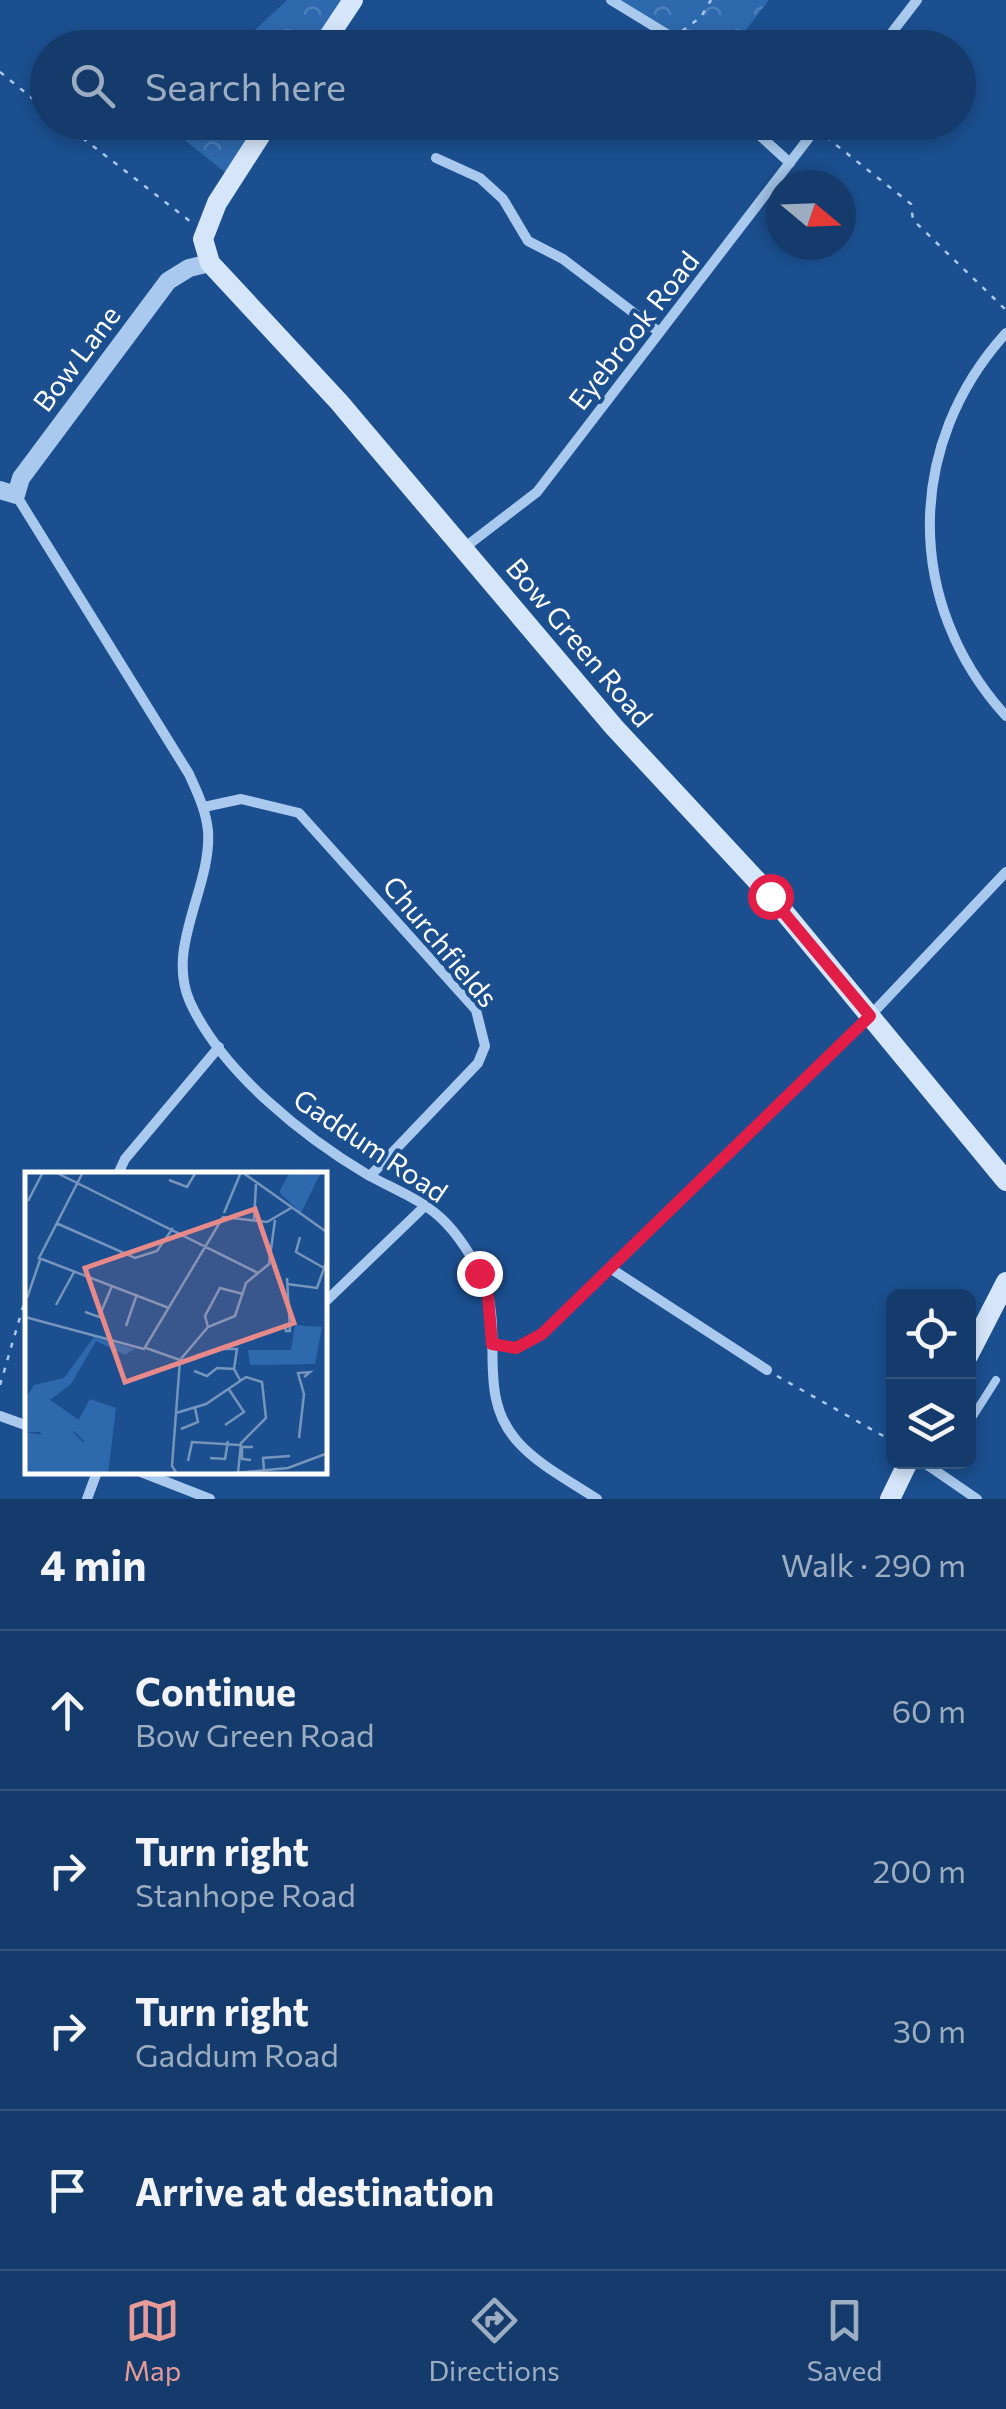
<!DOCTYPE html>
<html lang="en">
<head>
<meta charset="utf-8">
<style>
	body { margin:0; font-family:Commissioner,sans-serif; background:#214673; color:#f1f3f6 }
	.controls { position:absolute; right:30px; bottom:30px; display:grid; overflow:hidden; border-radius:15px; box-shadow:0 5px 15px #0003 }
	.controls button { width:90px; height:90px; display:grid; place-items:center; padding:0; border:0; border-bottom:2px solid #33557e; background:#143b6b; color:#f1f3f6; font:50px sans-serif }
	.compass { position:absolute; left:766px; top:170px; width:90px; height:90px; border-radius:50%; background:#143b6b; box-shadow:0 5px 15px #0003; rotate:109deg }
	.stop { position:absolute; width:30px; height:30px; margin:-22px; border:8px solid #e11d48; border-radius:50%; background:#fff }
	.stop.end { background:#e11d48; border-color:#fff; box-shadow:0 2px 10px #0008 }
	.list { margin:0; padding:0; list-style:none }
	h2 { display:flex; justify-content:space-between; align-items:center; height:130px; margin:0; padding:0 40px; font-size:42px }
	h2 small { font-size:32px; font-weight:400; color:#9dadc1 }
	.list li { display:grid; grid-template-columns:65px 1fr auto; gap:30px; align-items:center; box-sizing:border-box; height:160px; padding:0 40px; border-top:2px solid #33557e }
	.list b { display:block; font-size:38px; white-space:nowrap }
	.list p { margin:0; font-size:32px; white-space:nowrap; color:#9dadc1 }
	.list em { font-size:32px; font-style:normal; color:#9dadc1 }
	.icon { flex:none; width:55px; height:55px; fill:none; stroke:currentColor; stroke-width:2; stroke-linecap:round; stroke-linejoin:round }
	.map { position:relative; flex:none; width:1006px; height:1499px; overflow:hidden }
	.search { position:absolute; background:#143b6b; box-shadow:0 5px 15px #0003; left:30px; right:30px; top:30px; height:110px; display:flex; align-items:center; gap:25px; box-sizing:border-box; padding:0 35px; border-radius:55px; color:#9dadc1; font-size:38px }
	.sheet { height:770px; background:#143b6b }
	nav { display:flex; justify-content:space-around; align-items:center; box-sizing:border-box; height:140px; border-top:2px solid #33557e; background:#143b6b; font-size:28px; color:#9dadc1 }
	nav a { display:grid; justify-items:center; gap:5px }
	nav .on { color:#e69b98 }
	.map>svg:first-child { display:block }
	.forest { fill:url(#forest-crowns) }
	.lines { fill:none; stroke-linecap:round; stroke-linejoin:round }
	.path { stroke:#a9c9ee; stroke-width:2.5; stroke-dasharray:5 8; stroke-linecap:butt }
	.service { stroke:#a9c9ee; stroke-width:8 }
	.minor { stroke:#a9c9ee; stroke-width:10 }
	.tertiary { stroke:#a9c9ee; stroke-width:18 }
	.secondary { stroke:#d6e6fa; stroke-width:20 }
	.route { stroke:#e11d48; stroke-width:12 }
	.labels { text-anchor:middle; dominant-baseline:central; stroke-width:8; stroke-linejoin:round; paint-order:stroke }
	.street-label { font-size:28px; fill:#fff; stroke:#1b4f8f }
	.inset-road { fill:none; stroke:#7695bc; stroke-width:2.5 }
	.view { fill:#e88989; fill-opacity:0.15; stroke:#e88989; stroke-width:5 }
	.inset-edge { fill:none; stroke:#fff; stroke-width:5 }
</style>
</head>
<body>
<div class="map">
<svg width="1006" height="1499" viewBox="0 0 1006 1499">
	<defs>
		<pattern id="forest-crowns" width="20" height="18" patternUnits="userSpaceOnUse" patternTransform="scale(2.5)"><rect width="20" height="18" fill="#2e69ad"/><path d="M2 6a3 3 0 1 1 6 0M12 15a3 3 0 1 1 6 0" fill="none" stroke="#4d80b9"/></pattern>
	</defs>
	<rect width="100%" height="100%" fill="#1b4f8f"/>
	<g class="forest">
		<polygon points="287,0 349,0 315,47 236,48"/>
		<polygon points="619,0 769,0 732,48 688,47"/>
		<polygon points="188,123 260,123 225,172 182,138"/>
	</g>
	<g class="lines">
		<g class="path">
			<polyline points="682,31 701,17 711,0"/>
			<polyline points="0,72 48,111"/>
			<polyline points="62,122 191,222"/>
			<polyline points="826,137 911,204 913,220 1006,310"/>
			<polyline points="777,1376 894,1442"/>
			<polyline points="0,1385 28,1290"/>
		</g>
		<polyline class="service" points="968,1424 996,1380"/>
		<g class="minor">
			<polyline points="611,0 670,36 678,48"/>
			<polyline points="880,48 917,0"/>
			<polyline points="745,122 790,163"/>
			<polyline points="436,158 480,178 503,199 528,241 563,259 659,332"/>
			<path d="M1006,333c-101,111 -102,271 0,383"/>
			<path d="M16,495l173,279c8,18 17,36 19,57 4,56 -43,116 -18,171 32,70 114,135 178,173 27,15 56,25 78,48 17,18 35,47 42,72 12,50 -9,103 29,146 21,24 53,40 80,58"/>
			<polyline points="464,548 537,492 821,122"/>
			<polyline points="204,807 241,799 299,813 476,1010 485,1046 478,1063 370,1176"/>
			<polyline points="118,1174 125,1159 219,1047"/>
			<polyline points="610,1268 767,1370"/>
			<polyline points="325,1302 426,1205"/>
			<polyline points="492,1344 516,1348 542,1334 870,1016 1006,872"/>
			<polyline points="0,1416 28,1426"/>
			<polyline points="923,1462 977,1499"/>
			<polyline points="141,1472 210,1499"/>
			<polyline points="87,1499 97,1472"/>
		</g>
		<polyline class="tertiary" points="0,490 16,495 21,478 168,281 189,268 210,263"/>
		<g class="secondary">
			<polyline points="321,48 353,0"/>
			<polyline points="269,122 217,203 203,239 210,263 339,402 614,727 771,896 1006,1181"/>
			<polyline points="968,1356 1006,1282"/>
			<polyline points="890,1499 908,1462"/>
		</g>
	</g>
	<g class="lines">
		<polyline class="route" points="479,1273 488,1296 492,1344 516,1348 542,1334 870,1016 770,896"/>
	</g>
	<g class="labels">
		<g class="street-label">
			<text transform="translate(633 330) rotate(-52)">Eyebrook Road</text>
			<text transform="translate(76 358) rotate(-53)">Bow Lane</text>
			<text transform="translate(580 642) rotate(50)">Bow Green Road</text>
			<text transform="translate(441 941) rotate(50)">Churchfields</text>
			<text transform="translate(371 1145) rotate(34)">Gaddum Road</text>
		</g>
	</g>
	<g transform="translate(25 1172)">
		<rect width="302" height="302" fill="#1b4f8f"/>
		<path d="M65,227l26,9 -8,66h-83v-42l60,10 -12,-12z" fill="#2e69ad"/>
		<path d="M270,153l27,2 -7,37 -65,1 -2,-15h43zM69,165l41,12 -10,6 -29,-14 -25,43 -21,16 29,20 -6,12 16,17 -24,-1 -20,-6 -5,-10h-15v-32l9,-15 30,-7z" fill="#2e69ad"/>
		<path d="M265,0h31l-20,41 -22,-21z" fill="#2e69ad"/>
		<path class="inset-road" d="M30,0l203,101M58,0l-44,86 130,50M217,0l86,61M144,8l18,7 9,-15M3,29l15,-29M199,41l17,-41M229,49l2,-37M31,51l79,35 22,-7 16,-23M275,65l-4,15 28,16M262,112l30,4 11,-31M2,126l13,-38M31,133l18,-33M60,140l14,5 13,-31M0,145l119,32 79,-132 44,5 24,-14M260,153l1,6h4l-3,-53M101,154l11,-32M183,155l-3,-11 15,-28 23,6M121,176l34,12M195,177h17l-3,20M155,188l28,-33 27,-11 11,-33 23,-19 6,-44M169,199l13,5 10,-8 17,1 6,11M151,241l30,-9 40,-27 16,5 4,36 -25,25 -3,30M200,253l19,-13 -16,-24M156,257l17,-7 -3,-14M274,266l5,-44 -6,-21 12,-1 -6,5M185,286l15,1 3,-18M226,288l-9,-1v-12h11M163,289l4,-19 48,3M239,298l-1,-12 27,-2M152,302l-5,-8 8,-106M198,302l65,-6 40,-15"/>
		<path class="view" d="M230,37l39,114 -169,59 -40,-114z"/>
		<rect width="302" height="302" class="inset-edge"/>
	</g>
</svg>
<div class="controls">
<button><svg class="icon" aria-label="locate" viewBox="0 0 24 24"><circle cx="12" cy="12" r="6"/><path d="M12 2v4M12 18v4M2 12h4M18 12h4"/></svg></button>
<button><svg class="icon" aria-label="layers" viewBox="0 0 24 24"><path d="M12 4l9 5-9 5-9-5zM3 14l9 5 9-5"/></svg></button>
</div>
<svg class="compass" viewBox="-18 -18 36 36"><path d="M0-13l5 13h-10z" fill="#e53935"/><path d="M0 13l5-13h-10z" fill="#9dadc1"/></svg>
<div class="stop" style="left:770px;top:896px"></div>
<div class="stop end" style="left:479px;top:1273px"></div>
<div class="search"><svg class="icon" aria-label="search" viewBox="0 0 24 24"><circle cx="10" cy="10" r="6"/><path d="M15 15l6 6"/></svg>Search here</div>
</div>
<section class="sheet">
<h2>4 min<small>Walk · 290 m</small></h2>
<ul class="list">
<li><svg class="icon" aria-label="ahead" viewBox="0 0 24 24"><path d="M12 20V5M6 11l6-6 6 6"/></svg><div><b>Continue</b><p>Bow Green Road</p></div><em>60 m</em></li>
<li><svg class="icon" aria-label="right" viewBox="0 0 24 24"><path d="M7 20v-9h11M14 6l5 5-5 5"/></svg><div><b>Turn right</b><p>Stanhope Road</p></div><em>200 m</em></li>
<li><svg class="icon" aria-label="right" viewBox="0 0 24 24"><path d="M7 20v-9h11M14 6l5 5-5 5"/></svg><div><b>Turn right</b><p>Gaddum Road</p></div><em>30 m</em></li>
<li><svg class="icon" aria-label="arrive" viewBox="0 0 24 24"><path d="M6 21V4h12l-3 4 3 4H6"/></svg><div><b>Arrive at destination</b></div></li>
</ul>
</section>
<nav>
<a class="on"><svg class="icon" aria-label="map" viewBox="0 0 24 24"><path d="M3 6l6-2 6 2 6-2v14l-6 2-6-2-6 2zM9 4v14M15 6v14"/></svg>Map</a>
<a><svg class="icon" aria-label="directions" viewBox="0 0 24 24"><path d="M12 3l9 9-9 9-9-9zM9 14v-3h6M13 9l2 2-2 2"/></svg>Directions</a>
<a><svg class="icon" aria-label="saved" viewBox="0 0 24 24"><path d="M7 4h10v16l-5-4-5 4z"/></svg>Saved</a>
</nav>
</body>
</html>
